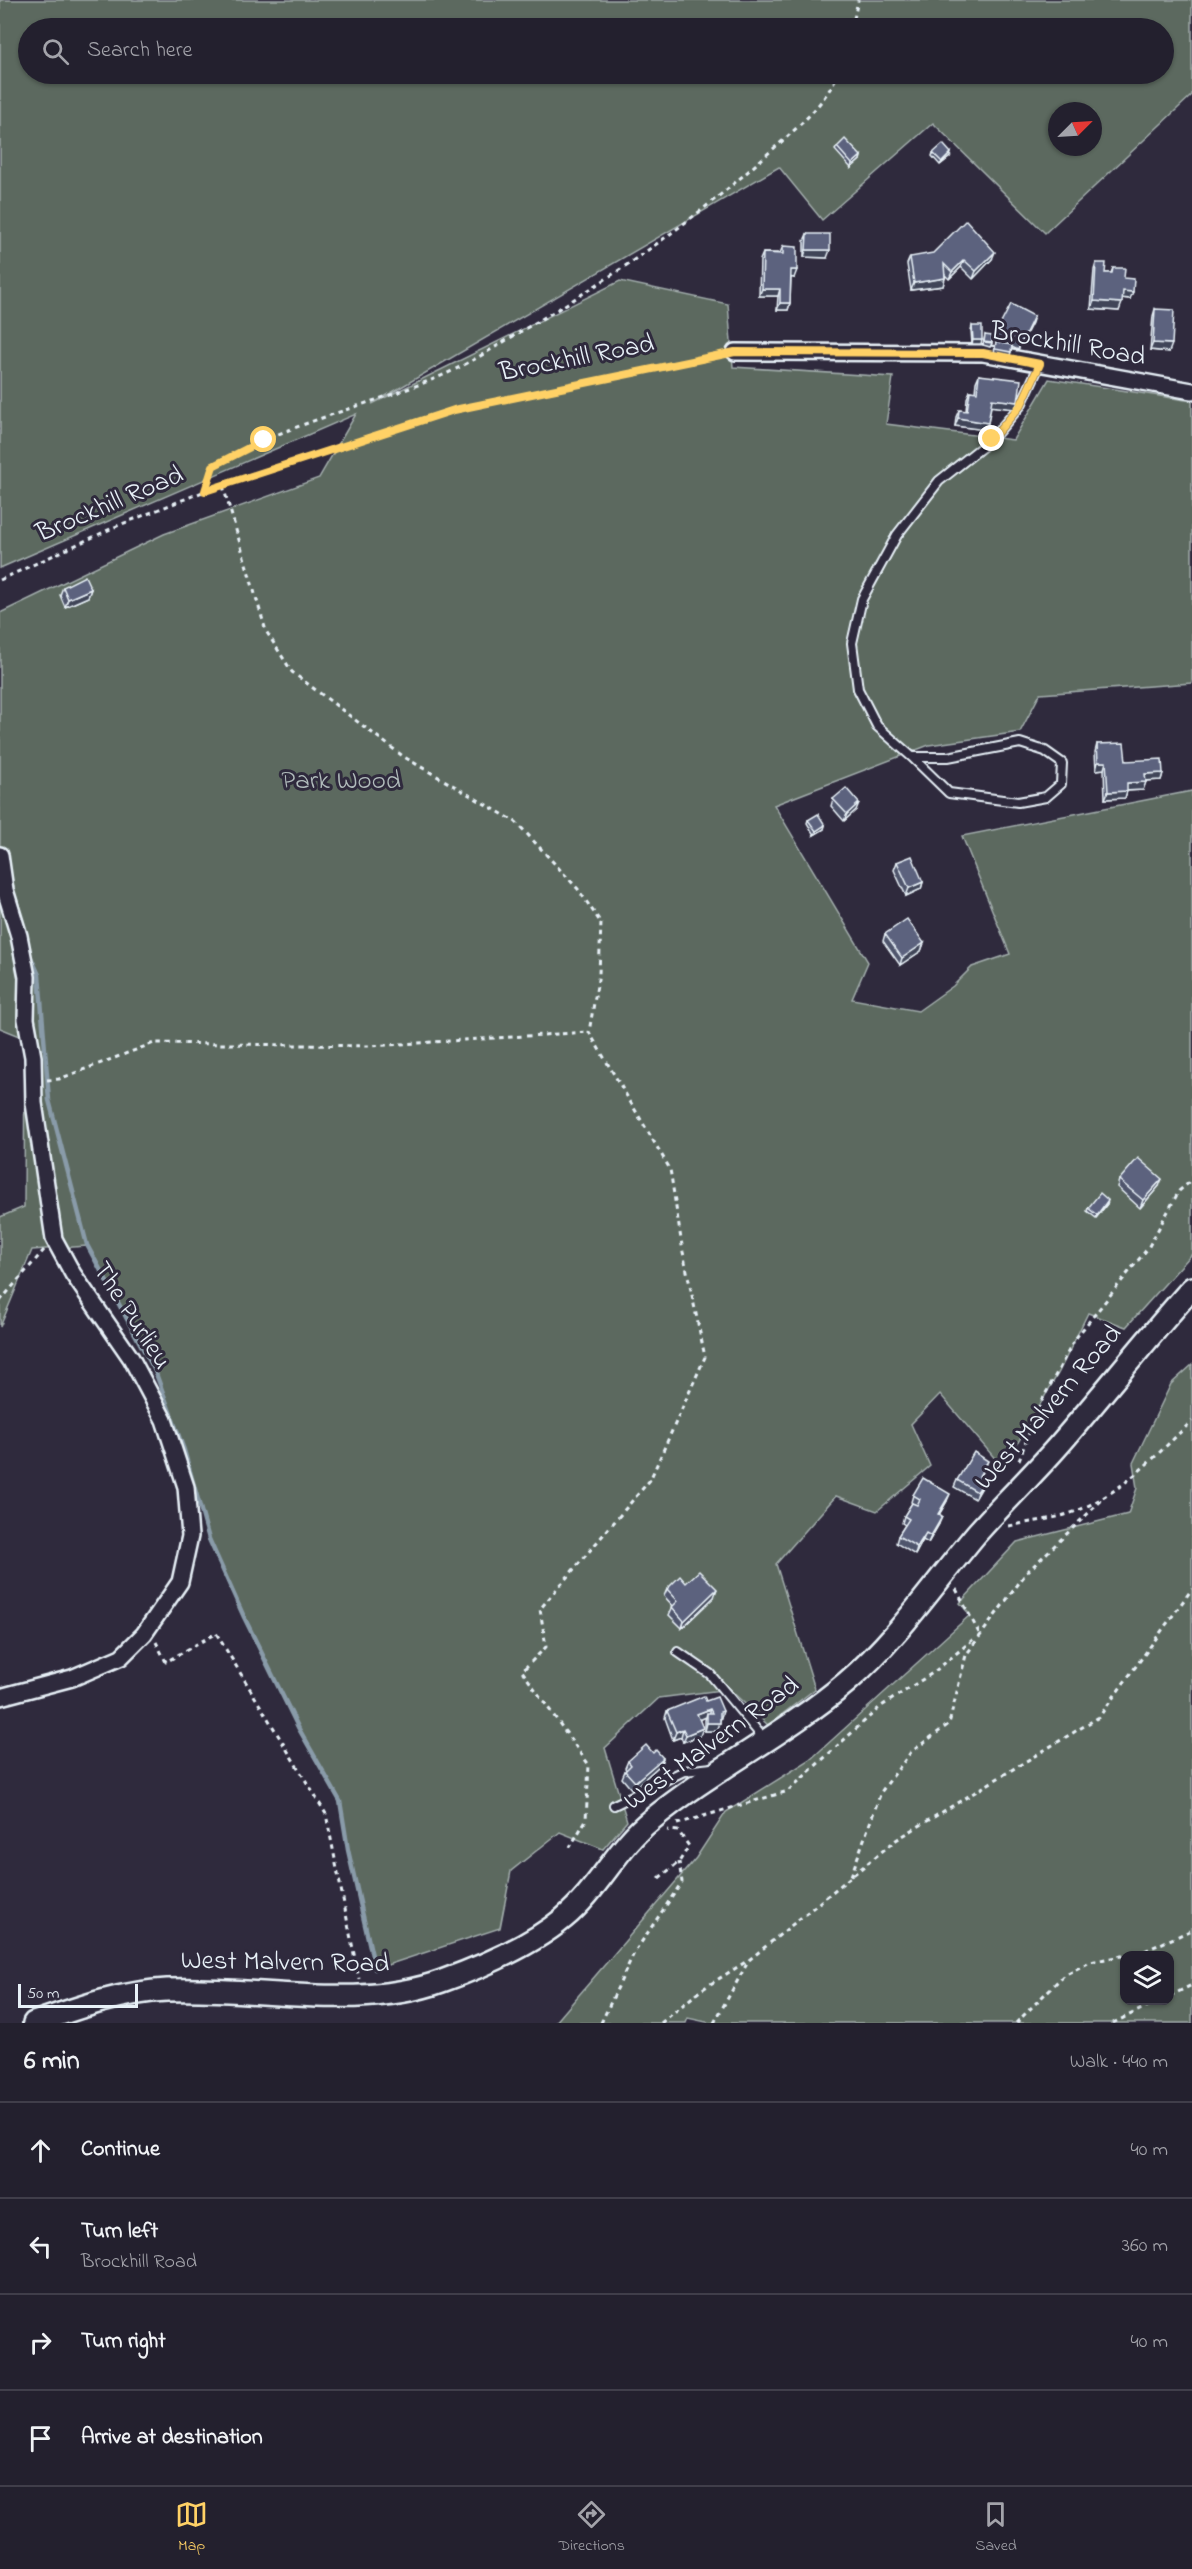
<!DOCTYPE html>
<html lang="en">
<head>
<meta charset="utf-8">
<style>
	body { margin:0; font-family:"Indie Flower",sans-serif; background:#2b2836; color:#f1f3f6 }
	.controls { position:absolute; right:18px; bottom:18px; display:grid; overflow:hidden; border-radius:12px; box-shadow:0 2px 4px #0004 }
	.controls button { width:54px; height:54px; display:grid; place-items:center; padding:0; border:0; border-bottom:2px solid #403e4a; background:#23202e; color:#f1f3f6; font:30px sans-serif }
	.compass { position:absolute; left:1048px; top:102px; width:54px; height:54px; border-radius:50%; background:#23202e; box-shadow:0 2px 4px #0004; rotate:66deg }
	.scale { position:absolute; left:18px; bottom:15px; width:120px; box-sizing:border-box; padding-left:6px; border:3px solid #e8f1f8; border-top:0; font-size:16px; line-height:21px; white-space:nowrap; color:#e8f1f8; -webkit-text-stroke:4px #2f2a3d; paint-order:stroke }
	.stop { position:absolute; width:18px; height:18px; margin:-14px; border:4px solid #ffd166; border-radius:50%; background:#fff }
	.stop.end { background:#ffd166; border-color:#fff; box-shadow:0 2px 6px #0008 }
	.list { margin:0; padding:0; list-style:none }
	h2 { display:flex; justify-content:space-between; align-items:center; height:78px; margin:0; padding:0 24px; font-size:26px }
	h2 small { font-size:20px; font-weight:400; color:#a3a3aa }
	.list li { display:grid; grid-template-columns:39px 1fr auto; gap:18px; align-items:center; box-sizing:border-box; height:96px; padding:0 24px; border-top:2px solid #403e4a }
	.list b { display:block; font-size:22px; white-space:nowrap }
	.list p { margin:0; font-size:20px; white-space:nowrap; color:#a3a3aa }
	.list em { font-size:20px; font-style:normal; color:#a3a3aa }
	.icon { flex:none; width:33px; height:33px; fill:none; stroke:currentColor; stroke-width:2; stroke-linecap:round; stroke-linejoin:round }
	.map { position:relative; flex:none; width:1192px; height:2023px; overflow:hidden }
	.search { position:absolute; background:#23202e; box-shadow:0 2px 4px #0004; left:18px; right:18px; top:18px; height:66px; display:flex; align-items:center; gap:15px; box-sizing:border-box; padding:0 21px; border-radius:33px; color:#a3a3aa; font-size:22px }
	.sheet { height:462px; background:#23202e }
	nav { display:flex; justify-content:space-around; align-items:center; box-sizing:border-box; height:84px; border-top:2px solid #403e4a; background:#23202e; font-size:16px; color:#a3a3aa }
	nav a { display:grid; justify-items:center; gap:3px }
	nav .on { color:#ffd166 }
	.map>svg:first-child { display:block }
	.green { fill:#5c695f; stroke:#a2adac; stroke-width:1.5; fill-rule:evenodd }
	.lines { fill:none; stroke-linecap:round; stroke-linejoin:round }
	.stream { stroke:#899ba9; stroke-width:4.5 }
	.lane-casing { stroke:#e8f1f8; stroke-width:12 }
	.street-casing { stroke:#e8f1f8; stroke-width:20 }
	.secondary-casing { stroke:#e8f1f8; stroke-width:26 }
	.path { stroke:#e8f1f8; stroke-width:3; stroke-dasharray:4.5 4.5; stroke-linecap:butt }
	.lane { stroke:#2f2a3d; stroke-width:8 }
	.street { stroke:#2f2a3d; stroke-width:15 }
	.secondary { stroke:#2f2a3d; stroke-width:21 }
	.wall { fill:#4f546c; stroke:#e8f1f8; stroke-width:1.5 }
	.shaded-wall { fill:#404558; stroke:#e8f1f8; stroke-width:1.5 }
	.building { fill:#5c627e; stroke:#e8f1f8; stroke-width:1.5 }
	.route { stroke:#ffd166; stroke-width:8 }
	.labels { text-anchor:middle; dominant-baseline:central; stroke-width:6; stroke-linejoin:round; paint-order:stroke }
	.street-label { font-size:27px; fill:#e8f1f8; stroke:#2f2a3d }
	.park-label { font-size:27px; fill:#b0bbbb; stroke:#2f2a3d }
</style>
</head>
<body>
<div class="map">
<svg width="1192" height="2023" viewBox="0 0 1192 2023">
	<rect width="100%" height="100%" fill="#2f2a3d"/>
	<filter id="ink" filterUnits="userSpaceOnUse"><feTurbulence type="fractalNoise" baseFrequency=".0167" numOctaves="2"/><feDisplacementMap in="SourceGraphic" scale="12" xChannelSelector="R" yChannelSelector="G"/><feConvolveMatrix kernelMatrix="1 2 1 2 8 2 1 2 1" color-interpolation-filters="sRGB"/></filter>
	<g filter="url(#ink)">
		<g class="green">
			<path d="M0,0h1192v95l-147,138 -112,-110 -111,97 -43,-53 -407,237 248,-123 108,23 5,63 160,10 -7,47 127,16 36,-61 143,22v282l-152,11 -20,38 -91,13 -155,60 94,157 -16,37 66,12 35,-25 19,-19 38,-13 -48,-118 230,-45v463l-66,73 -38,-14 -29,59 -56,96 -63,-74 -29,30 19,42 -53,45 -41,-15 -60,68 39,125 -47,36 -39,-36 -70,9 -54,50 22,73 -24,28 -43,-17 -49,39 -11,57 -125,41 -27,-119 -8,-49 -41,-72 -55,-112 -35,-78 -25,-89 -29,-79 -68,-125 -55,4 -32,77v-110l24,-10 1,-169 -25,-10v-415l164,-79 155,-56 37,-64 -356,154zM28,28h1136v46h-1136zM1057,111h36v36h-36z"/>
			<path d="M1192,1365v658h-481l-23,-5 -2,5h-131l141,-165 30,-46 85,-53 159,-144 -10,-12 57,-61 111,-28 9,-26 -4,-25 38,-79zM1124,1956h46v44h-46z"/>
		</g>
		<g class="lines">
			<polyline class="stream" points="28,951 39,975 49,1100 87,1245 155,1371 184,1450 209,1539 244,1617 299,1729 340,1801 348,1850 375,1969"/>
			<defs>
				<g id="lane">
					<polyline points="912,757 949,793 1018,802 1046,797 1061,784 1062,763 1045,751 1020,743 948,757 912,757 877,726 858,689 852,643 862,599 897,535 939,481 992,439 1021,405 1040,364"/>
					<polyline points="678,1652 710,1674 764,1739"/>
					<polyline points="614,1805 684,1771 712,1768"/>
				</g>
				<g id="street">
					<polyline points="735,352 983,353 1192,391"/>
					<polyline points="0,855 5,890 19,936 27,977 26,1019 33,1057 34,1103 54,1239 73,1274 131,1358 164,1420 186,1487 190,1536 180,1582 144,1634 121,1657 72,1678 0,1697"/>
				</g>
				<path id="secondary" d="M34,2023c43,-15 87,-31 133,-33 89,-4 191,22 275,-9 42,-15 88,-35 122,-63 34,-28 53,-71 87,-98 62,-51 135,-86 196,-138 50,-43 87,-98 129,-148 29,-33 61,-63 89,-96 43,-50 83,-101 127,-150"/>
			</defs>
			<use href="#lane" class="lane-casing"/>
			<use href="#street" class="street-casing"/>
			<use href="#secondary" class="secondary-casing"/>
			<g class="path">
				<polyline points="852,28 858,0"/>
				<polyline points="223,486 266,631 292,672 404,757 516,822 578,889 601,923 599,974 589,1032 670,1169 683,1252 705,1357 650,1480 540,1609 546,1647 522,1671 589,1765 586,1820 570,1847"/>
				<path d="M205,491l8,-25c70,-42 153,-59 228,-90 30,-13 59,-32 87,-49 84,-49 162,-103 235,-169 28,-25 59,-49 75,-84"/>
				<polyline points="0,580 117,526 205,491 454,409 722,355"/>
				<polyline points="47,1080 59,1079 154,1043 371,1046 589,1032"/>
				<polyline points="0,1301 44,1250"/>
				<polyline points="1019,1460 1039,1406 1075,1339 1148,1248 1179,1191 1192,1180"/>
				<path d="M1009,1526c19,-4 40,-6 59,-12 51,-17 86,-57 124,-93"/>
				<polyline points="956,1589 979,1633"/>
				<polyline points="156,1642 166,1662 216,1633 326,1814 359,1979"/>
				<polyline points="677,1824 788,1791 880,1707 934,1672 976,1637"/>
				<polyline points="851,1876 881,1792 911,1752 949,1724 966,1655 1027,1572 1103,1499"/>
				<polyline points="659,1878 679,1862 689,1846 678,1831 667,1830"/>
				<polyline points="1170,1996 1192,1985"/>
				<polyline points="601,2023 634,1953 682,1882 679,1862"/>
				<polyline points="661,2023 701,1990 747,1961"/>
				<polyline points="714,2023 749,1960 896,1840 1099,1717 1192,1589"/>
				<polyline points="1016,2023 1064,1975 1090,1962 1142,1952 1192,1930"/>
				<polyline points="1113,2023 1160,2000"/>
			</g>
			<use href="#lane" class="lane"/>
			<use href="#street" class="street"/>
			<use href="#secondary" class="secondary"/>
		</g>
		<g class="wall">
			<polygon points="837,147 861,156 860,160 851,168 835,150"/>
			<polygon points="933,153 950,157 940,165 932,156"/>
			<polygon points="807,234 827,258 804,257 804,241"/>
			<polygon points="783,246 794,278 791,277 790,303 788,310 777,310 778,296 759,296 760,260 763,253 780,253"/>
			<polygon points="910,257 992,259 973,279 961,267 949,279 945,275 945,278 943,286 911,290 907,264"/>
			<polygon points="1096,263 1105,273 1111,273 1113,268 1124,278 1130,299 1122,298 1119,311 1091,309 1094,270"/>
			<polygon points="1155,309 1169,352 1150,350 1153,316"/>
			<polygon points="1034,316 1018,350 1012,347 1010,356 994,353 996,342 1005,344 995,338 997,331"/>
			<polygon points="972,326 981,344 972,344 971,330"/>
			<polygon points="985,335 992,343 990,347 983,345"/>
			<polygon points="979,375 1018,402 1015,409 991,406 988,423 986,430 955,426 956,417 959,410 966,411 967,398 970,391 975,392 976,382"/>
			<polygon points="63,587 91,589 88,597 65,607 60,595"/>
			<polygon points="1097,744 1126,761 1163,773 1161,780 1146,781 1143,790 1127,791 1125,798 1105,799 1104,769 1096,770 1095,752"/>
			<polygon points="833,799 856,810 844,821 831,806"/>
			<polygon points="808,820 825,825 824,829 814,835 807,823"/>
			<polygon points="897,862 923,882 921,889 906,896 894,870"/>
			<polygon points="885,934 924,943 921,951 900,965 883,941"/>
			<polygon points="1119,1180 1159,1186 1140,1208 1117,1187"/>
			<polygon points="1107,1204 1096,1218 1087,1211 1088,1208"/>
			<polygon points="985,1468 980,1477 982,1487 975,1499 954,1487 957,1480"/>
			<polygon points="913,1495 947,1501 939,1515 939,1524 928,1543 923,1540 915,1555 896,1543 898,1536 905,1525 902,1523 904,1516 912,1503 911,1502"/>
			<polygon points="686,1583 714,1597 682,1628 669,1615 673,1606 664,1596 667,1589"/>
			<polygon points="706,1701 723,1711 717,1731 705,1731 705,1720 706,1717 699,1720 700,1736 683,1742 681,1737 673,1740 665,1718 667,1711"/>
			<polygon points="663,1758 660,1765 632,1790 622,1778 625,1771 626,1770 625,1768 628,1761"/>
		</g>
		<g class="shaded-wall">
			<polygon points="951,153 950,157 940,165 942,162"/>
			<polygon points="861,156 860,160 851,168 852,164"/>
			<polygon points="806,250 830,250 827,258 804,257"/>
			<polygon points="995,252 992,259 973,279 976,271"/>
			<polygon points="964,260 961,267 949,279 952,272"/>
			<polygon points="791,270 797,270 794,278 788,277"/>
			<polygon points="945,278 943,286 911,290 914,283"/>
			<polygon points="762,289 780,289 778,296 759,296"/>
			<polygon points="1123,291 1133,292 1130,299 1120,298"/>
			<polygon points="1094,301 1122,303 1119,311 1091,309"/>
			<polygon points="780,303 790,303 788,310 777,310"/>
			<polygon points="1034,316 1032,323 1018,350 1021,343"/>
			<polygon points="973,340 982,340 981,344 972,344"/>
			<polygon points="1153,343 1172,344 1169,352 1150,350"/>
			<polygon points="992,399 1018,402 1015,409 989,406"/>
			<polygon points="958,418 988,423 986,430 955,426"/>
			<polygon points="91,589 88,597 65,607 68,599"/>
			<polygon points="1098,762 1106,762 1104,769 1096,770"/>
			<polygon points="1163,773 1161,780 1143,781 1145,774"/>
			<polygon points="1146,782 1143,790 1124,791 1127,783"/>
			<polygon points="1127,791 1125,798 1105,799 1108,792"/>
			<polygon points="859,803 856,810 844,821 847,814"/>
			<polygon points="825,825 824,829 814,835 816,831"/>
			<polygon points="923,882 921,889 906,896 909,888"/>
			<polygon points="924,943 921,951 900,965 902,958"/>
			<polygon points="1162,1179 1159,1186 1140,1208 1143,1200"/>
			<polygon points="1108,1200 1107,1204 1096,1218 1097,1215"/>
			<polygon points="988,1461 985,1468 976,1484 979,1476"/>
			<polygon points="985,1480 982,1487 975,1499 977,1492"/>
			<polygon points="950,1494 947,1501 935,1521 938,1514"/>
			<polygon points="942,1517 939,1524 928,1543 931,1536"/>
			<polygon points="926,1533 923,1540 915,1555 917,1547"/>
			<polygon points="717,1589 714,1597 682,1628 684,1621"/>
			<polygon points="710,1709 707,1717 707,1713 706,1717 695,1722 697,1714"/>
			<polygon points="707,1723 720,1723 717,1731 705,1731"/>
			<polygon points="703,1728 700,1736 683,1742 686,1735"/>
			<polygon points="683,1729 681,1737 673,1740 676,1732"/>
			<polygon points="663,1758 660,1765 632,1790 635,1782"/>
		</g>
		<g class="building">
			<polygon points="845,139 861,156 852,164 837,147"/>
			<polygon points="943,144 951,153 942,162 933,153"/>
			<polygon points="966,220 995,252 976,271 964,260 952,272 944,264 945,278 914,283 910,257 933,253"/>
			<polygon points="807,234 830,234 830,250 806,250"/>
			<polygon points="783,246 797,247 797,270 791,270 790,303 780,303 780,289 762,289 763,253 783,254"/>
			<polygon points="1096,263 1106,263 1105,273 1112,273 1113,268 1125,268 1124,278 1134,279 1133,292 1123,291 1122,303 1094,301"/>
			<polygon points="1011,304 1034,316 1021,343 997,331"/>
			<polygon points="1155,309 1174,310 1172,344 1153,343"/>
			<polygon points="972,326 982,326 982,340 973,340"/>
			<polygon points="985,335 992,336 992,343 984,342"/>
			<polygon points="996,342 1012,345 1011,352 995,349"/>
			<polygon points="979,375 1021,380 1018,402 992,399 988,423 958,418 959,410 967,411 970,391 977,392"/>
			<polygon points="85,576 91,589 68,599 63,587"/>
			<polygon points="1124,743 1126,761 1162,759 1163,773 1145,774 1146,782 1127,783 1127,791 1108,792 1106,762 1098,762 1097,744"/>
			<polygon points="846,788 859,803 847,814 833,799"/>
			<polygon points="818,814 825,825 816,831 808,820"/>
			<polygon points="912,856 923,882 909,888 897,862"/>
			<polygon points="907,919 924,943 902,958 885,934"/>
			<polygon points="1138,1158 1162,1179 1143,1200 1119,1180"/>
			<polygon points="1100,1193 1108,1200 1097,1215 1088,1208"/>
			<polygon points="974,1452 988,1461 979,1476 985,1480 977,1492 957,1480"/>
			<polygon points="923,1478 950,1494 938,1514 942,1517 931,1536 926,1533 917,1547 898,1536 909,1519 904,1516 912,1503 917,1505 920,1499 913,1495"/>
			<polygon points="699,1571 717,1589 684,1621 672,1607 678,1601 667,1589 680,1576 686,1583"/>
			<polygon points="704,1696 706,1701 717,1697 723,1711 720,1712 720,1723 707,1723 707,1713 712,1713 710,1709 697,1714 703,1728 686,1735 683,1729 676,1732 667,1711"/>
			<polygon points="646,1745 653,1753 656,1750 663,1758 635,1782 625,1771 631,1765 628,1761"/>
		</g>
	</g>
	<g class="lines" filter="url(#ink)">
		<polyline class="route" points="264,440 213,466 205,491 454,410 735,352 983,353 1040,364 1021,405 992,439"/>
	</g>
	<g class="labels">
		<g class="street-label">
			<text transform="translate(1068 345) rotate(10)">Brockhill Road</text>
			<text transform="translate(577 359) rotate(-11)">Brockhill Road</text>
			<text transform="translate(110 505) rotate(-23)">Brockhill Road</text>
			<text transform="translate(131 1316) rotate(57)">The Purlieu</text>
			<text transform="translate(1049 1408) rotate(-49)">West Malvern Road</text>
			<text transform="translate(712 1744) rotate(-36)">West Malvern Road</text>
			<text transform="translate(285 1963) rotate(1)">West Malvern Road</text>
		</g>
		<g class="park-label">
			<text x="341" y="781">Park Wood</text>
		</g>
	</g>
</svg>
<div class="controls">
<button><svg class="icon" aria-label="layers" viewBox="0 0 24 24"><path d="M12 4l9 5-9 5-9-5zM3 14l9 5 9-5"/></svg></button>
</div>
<svg class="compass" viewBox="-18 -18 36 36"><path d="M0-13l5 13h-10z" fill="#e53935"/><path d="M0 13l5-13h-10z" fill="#a3a3aa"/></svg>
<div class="scale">50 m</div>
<div class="stop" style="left:264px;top:440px"></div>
<div class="stop end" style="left:992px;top:439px"></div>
<div class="search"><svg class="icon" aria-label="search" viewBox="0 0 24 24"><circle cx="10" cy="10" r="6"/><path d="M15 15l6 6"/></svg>Search here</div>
</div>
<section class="sheet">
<h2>6 min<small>Walk · 440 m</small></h2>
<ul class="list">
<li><svg class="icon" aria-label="ahead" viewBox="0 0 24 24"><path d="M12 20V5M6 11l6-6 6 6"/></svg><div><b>Continue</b></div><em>40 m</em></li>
<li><svg class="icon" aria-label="left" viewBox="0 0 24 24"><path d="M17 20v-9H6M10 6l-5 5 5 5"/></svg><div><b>Turn left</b><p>Brockhill Road</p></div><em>360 m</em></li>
<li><svg class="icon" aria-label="right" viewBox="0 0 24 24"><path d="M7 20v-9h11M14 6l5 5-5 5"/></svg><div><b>Turn right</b></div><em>40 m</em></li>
<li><svg class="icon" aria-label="arrive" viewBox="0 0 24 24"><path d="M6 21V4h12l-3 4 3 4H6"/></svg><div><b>Arrive at destination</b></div></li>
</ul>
</section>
<nav>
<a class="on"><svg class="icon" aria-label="map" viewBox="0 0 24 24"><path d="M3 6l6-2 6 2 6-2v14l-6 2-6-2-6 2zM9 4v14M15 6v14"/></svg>Map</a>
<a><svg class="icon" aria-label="directions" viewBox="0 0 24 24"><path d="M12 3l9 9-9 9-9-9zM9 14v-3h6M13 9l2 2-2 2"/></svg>Directions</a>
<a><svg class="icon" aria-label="saved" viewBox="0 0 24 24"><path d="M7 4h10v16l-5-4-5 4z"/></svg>Saved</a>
</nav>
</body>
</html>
